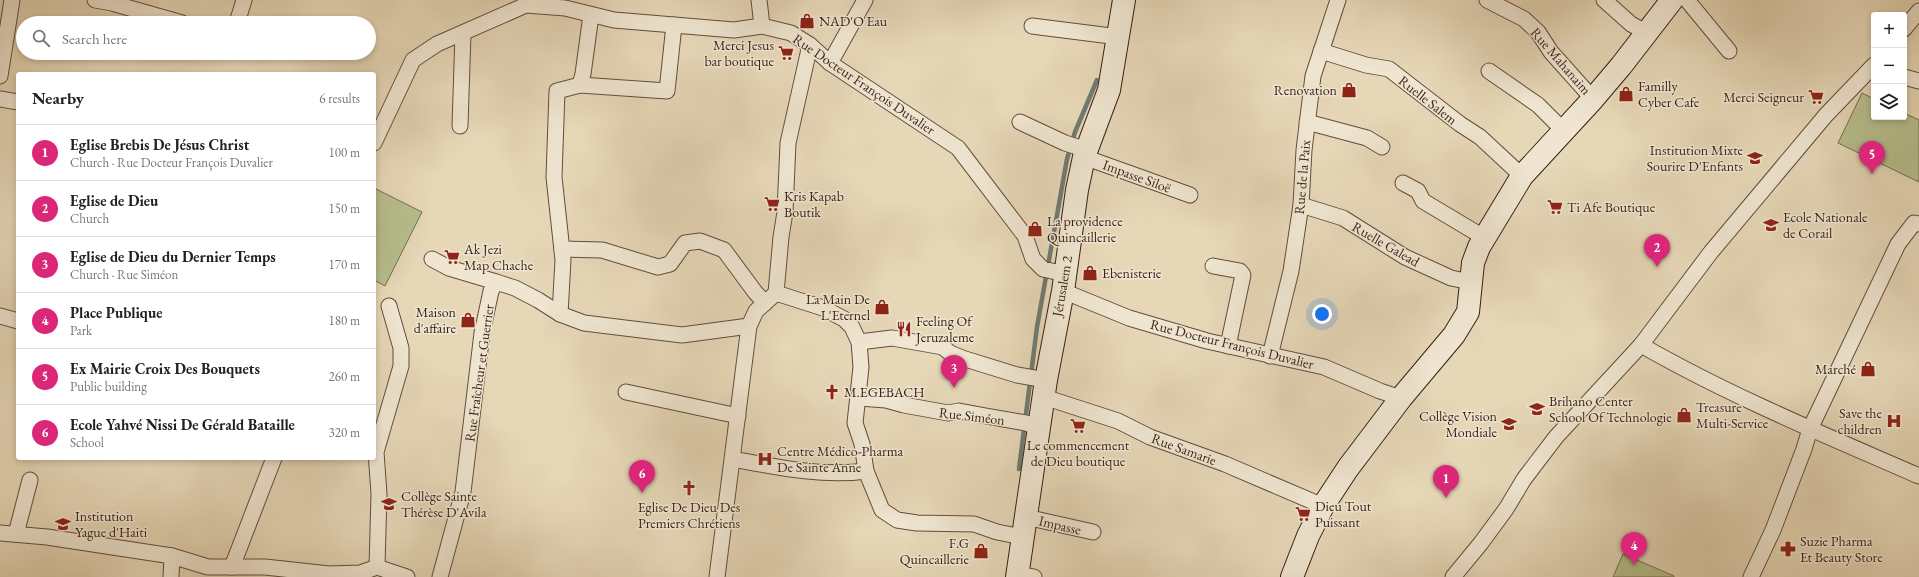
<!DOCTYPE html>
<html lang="en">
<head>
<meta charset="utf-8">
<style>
	body { margin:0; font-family:"EB Garamond",serif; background:#f2f2f2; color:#222 }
	.controls { position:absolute; right:12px; top:12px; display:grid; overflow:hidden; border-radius:4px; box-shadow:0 2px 6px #0003 }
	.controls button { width:36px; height:36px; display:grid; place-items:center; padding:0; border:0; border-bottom:1px solid #e0e0e0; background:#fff; color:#222; font:20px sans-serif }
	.you { position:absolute; left:1322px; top:314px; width:14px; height:14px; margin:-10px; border:3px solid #fff; border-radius:50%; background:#1a73e8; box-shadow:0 0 0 6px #1a73e833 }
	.badge { display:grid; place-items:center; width:26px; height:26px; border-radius:50%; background:#db2777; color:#fff; font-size:13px; font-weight:700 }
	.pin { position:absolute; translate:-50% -33px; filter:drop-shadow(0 1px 2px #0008) }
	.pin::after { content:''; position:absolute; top:21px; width:14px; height:12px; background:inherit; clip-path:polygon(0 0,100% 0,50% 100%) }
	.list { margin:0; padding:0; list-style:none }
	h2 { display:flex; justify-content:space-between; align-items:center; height:52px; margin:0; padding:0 16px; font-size:17px }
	h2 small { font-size:13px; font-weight:400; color:#767676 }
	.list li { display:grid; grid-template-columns:26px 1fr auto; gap:12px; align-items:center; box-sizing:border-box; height:56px; padding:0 16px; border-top:1px solid #e0e0e0 }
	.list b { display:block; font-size:15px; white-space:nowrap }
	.list p { margin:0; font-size:13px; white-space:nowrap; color:#767676 }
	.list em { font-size:13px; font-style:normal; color:#767676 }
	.icon { flex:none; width:22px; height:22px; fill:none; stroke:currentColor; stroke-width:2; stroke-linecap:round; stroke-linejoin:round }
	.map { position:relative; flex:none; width:1919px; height:577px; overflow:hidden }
	.search { position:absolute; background:#fff; box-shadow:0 2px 6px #0003; left:16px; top:16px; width:360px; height:44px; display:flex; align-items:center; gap:10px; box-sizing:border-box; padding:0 14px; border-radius:22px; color:#767676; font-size:15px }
	.panel { position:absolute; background:#fff; box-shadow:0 2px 6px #0003; left:16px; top:72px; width:360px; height:388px; border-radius:4px }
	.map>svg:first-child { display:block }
	.green { fill:#b7be8d; stroke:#766e52 }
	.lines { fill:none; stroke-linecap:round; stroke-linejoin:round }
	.stream { stroke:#707b72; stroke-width:4.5 }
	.street-casing { stroke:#624d3e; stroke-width:17 }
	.secondary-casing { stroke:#361f16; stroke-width:24 }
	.street { stroke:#efe5d0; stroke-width:15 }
	.secondary { stroke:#efe5d0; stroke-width:22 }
	.labels { text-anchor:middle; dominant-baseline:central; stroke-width:3; stroke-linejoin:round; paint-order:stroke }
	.poi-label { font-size:14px; fill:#361f16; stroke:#efe5d0; text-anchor:start }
	.street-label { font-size:14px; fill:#361f16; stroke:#efe5d0 }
</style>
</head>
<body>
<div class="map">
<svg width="1919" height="577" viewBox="0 0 1919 577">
	<rect width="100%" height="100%" fill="#e6d7b7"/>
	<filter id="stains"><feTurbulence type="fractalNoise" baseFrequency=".005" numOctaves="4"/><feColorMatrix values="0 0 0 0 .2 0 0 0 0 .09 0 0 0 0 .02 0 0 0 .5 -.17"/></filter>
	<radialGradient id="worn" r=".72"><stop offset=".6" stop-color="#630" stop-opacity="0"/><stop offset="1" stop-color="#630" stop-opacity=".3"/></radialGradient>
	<g class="green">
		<polygon points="1862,93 1874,99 1874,117 1904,117 1904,113 1919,120 1919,182 1838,143"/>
		<polygon points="374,188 422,212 385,286 374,280"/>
		<polygon points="1623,554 1674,576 1674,577 1613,577"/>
	</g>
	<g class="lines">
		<polyline class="stream" points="1019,469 1037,327 1067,159 1075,132 1097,80"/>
		<defs>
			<g id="street">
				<polyline points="95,0 112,3 182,23"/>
				<polyline points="759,0 762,26"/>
				<polyline points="1487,0 1524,19 1538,32 1551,52 1593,99"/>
				<polyline points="1604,0 1631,24 1647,33"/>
				<polyline points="1687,0 1729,51"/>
				<polyline points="237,23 244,0"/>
				<polyline points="1032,26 1119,37"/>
				<polyline points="1904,29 1919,11"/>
				<polyline points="1321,51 1366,65 1389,69 1460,124 1480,137 1522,176"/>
				<polyline points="830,63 865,0"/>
				<polyline points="1489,71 1538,105 1564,131"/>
				<polyline points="0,76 12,0"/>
				<polyline points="1904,77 1919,81"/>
				<polyline points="580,85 667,91 674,25"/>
				<polyline points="0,99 18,102"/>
				<polyline points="1020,122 1065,143 1087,150"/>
				<polyline points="1307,122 1367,138 1382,147"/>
				<polyline points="460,126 463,33"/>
				<polyline points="374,143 413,60 437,44 526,5 565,8 614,20 734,30 762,26 791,33 810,45 830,63 958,148 1025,236 1033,259 1043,269 1065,274"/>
				<polyline points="1084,157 1190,195"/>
				<polyline points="1403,183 1418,191 1423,201 1485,238"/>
				<polyline points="1301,205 1343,218 1405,257 1451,278 1471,282"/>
				<polyline points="562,249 602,250 658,267 670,264 685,243 700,241 724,250 755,292 765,303"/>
				<polyline points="432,259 449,268 496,282"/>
				<polyline points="1213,266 1240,271 1243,275 1228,346"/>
				<polyline points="1063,291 1129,318 1207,341 1324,367 1380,391 1401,398"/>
				<polyline points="776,293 823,308 844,319 852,327 859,342 861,367 855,423 862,444 866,471 882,510 897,520 917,523 974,524 997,532 1023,537"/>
				<polyline points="776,293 781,237 785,212 788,143 810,45"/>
				<polyline points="560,314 563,260 554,177 557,91 580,85 583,74 591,15"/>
				<polyline points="0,316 18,321"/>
				<polyline points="859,342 892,338 943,347 950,353 962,358 1017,375 1046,380"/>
				<path d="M1641,345c89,51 184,90 278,131"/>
				<polyline points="1270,356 1291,271 1301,205 1304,150 1313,76 1338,0"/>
				<polyline points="626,392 738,416"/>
				<polyline points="1044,397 1118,421 1150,437 1225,464 1323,506"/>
				<polyline points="859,398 886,400 904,405 948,413 959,411 986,416 1026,423 1039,428"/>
				<path d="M733,459c43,8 89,18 133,12"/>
				<polyline points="1026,517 1093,532"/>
				<polyline points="0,533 47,537 172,556 208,567 265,567 329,574 360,573 377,567 407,577"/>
				<polyline points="16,534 30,480"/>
				<polyline points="232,567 274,458"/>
				<polyline points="377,567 379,494 376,452 401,366 401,348 389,306"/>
				<polyline points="1018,574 1034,577"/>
				<polyline points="171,577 172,556"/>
				<polyline points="440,577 463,492 482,333 491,291 496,282 515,288 538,300 560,314 584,323 682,335 749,326 756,311 776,293"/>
				<polyline points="717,577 749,326"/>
				<polyline points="1453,577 1481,543 1506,509 1524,479 1556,437 1641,345 1711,252 1826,115 1874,65"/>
				<polyline points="1751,577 1773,530 1804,449 1810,429 1898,244 1914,223 1919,224"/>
			</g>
			<g id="secondary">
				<polyline points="1017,577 1046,380 1063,291 1077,190 1084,157 1109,90 1124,0"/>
				<polyline points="1292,577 1308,536 1323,506 1348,468 1401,398 1454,335 1468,312 1473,263 1479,247 1522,176 1593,99 1621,66 1672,0"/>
			</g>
		</defs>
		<use href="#street" class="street-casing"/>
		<use href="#secondary" class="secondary-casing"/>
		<use href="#street" class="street"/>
		<use href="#secondary" class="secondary"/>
	</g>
	<defs>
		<symbol id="shop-bare" viewBox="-9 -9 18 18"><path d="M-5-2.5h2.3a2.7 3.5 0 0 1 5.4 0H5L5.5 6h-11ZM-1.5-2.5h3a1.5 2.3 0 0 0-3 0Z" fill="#8f2418" stroke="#efe5d0" stroke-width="2.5" paint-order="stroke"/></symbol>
		<symbol id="supermarket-bare" viewBox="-9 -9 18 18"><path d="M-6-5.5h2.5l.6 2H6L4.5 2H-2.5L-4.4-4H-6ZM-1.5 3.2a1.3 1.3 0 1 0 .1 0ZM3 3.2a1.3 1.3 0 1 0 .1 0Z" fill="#8f2418" stroke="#efe5d0" stroke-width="2.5" paint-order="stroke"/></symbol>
		<symbol id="school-bare" viewBox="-9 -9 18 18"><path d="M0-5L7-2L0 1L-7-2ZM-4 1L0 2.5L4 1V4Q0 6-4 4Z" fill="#8f2418" stroke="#efe5d0" stroke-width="2.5" paint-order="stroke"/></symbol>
		<symbol id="restaurant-bare" viewBox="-9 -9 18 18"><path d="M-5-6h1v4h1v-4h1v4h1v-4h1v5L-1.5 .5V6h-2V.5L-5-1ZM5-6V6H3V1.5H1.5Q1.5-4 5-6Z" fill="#8f2418" stroke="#efe5d0" stroke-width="2.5" paint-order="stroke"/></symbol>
		<symbol id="church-bare" viewBox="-9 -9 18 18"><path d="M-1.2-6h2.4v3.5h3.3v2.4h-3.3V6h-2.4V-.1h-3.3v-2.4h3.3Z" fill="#8f2418" stroke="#efe5d0" stroke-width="2.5" paint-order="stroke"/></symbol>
		<symbol id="university-bare" viewBox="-9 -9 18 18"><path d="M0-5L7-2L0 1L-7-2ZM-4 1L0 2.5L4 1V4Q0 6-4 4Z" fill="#8f2418" stroke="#efe5d0" stroke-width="2.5" paint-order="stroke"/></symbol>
		<symbol id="hospital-bare" viewBox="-9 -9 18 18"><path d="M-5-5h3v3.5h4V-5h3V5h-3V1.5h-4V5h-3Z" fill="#8f2418" stroke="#efe5d0" stroke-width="2.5" paint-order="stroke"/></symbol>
		<symbol id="pharmacy-bare" viewBox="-9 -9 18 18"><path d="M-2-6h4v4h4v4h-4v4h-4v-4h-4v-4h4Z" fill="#8f2418" stroke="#efe5d0" stroke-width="2.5" paint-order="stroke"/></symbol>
	</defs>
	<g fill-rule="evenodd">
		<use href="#shop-bare" x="796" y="10" width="22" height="22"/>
		<use href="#supermarket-bare" x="775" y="42" width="22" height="22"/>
		<use href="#shop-bare" x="1338" y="79" width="22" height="22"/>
		<use href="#shop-bare" x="1615" y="83" width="22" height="22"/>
		<use href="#supermarket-bare" x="1805" y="86" width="22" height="22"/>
		<use href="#school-bare" x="1744" y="147" width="22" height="22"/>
		<use href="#supermarket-bare" x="761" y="193" width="22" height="22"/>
		<use href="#supermarket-bare" x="1544" y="196" width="22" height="22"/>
		<use href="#school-bare" x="1760" y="214" width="22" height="22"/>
		<use href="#shop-bare" x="1024" y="218" width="22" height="22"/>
		<use href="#supermarket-bare" x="441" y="246" width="22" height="22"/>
		<use href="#shop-bare" x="1079" y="262" width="22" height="22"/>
		<use href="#shop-bare" x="871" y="296" width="22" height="22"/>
		<use href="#shop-bare" x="457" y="309" width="22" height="22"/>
		<use href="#restaurant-bare" x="893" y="318" width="22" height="22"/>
		<use href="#shop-bare" x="1857" y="358" width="22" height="22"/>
		<use href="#church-bare" x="821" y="381" width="22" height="22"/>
		<use href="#university-bare" x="1526" y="398" width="22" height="22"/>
		<use href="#shop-bare" x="1673" y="404" width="22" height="22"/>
		<use href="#hospital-bare" x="1883" y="410" width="22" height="22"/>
		<use href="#school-bare" x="1498" y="413" width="22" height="22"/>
		<use href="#supermarket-bare" x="1067" y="415" width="22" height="22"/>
		<use href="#hospital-bare" x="754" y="448" width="22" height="22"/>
		<use href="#church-bare" x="678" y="477" width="22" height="22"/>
		<use href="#school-bare" x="378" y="493" width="22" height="22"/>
		<use href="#supermarket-bare" x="1292" y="503" width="22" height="22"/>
		<use href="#school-bare" x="52" y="513" width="22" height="22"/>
		<use href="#pharmacy-bare" x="1777" y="538" width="22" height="22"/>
		<use href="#shop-bare" x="970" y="540" width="22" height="22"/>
	</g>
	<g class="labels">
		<g class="poi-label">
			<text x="819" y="21">NAD'O Eau</text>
			<text x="774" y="45" text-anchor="end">Merci Jesus<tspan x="774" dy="16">bar boutique</tspan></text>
			<text x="1638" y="86">Familly<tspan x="1638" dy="16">Cyber Cafe</tspan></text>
			<text x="1337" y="90" text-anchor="end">Renovation</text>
			<text x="1804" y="97" text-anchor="end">Merci Seigneur</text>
			<text x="1743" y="150" text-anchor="end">Institution Mixte<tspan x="1743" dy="16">Sourire D'Enfants</tspan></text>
			<text x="784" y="196">Kris Kapab<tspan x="784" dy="16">Boutik</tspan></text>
			<text x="1567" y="207">Ti Afe Boutique</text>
			<text x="1783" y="217">Ecole Nationale<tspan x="1783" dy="16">de Corail</tspan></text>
			<text x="1047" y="221">La providence<tspan x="1047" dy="16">Quincaillerie</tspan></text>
			<text x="464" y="249">Ak Jezi<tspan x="464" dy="16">Map Chache</tspan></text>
			<text x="1102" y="273">Ebenisterie</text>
			<text x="870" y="299" text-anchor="end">La Main De<tspan x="870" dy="16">L'Eternel</tspan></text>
			<text x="456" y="312" text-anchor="end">Maison<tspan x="456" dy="16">d'affaire</tspan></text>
			<text x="916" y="321">Feeling Of<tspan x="916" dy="16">Jeruzaleme</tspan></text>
			<text x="1856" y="369" text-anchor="end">Marché</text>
			<text x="844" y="392">M.EGEBACH</text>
			<text x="1549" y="401">Brihano Center<tspan x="1549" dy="16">School Of Technologie</tspan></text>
			<text x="1696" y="407">Treasure<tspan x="1696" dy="16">Multi-Service</tspan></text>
			<text x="1882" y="413" text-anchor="end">Save the<tspan x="1882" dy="16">children</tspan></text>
			<text x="1497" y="416" text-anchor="end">Collège Vision<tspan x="1497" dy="16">Mondiale</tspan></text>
			<text x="1078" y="445" text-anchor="middle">Le commencement<tspan x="1078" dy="16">de Dieu boutique</tspan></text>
			<text x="777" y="451">Centre Médico-Pharma<tspan x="777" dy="16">De Sainte Anne</tspan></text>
			<text x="401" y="496">Collège Sainte<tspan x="401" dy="16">Thérèse D'Avila</tspan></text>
			<text x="1315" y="506">Dieu Tout<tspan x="1315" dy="16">Puissant</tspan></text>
			<text x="689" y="507" text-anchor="middle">Eglise De Dieu Des<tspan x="689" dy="16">Premiers Chrétiens</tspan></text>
			<text x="75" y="516">Institution<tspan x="75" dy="16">Yague d'Haiti</tspan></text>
			<text x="1800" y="541">Suzie Pharma<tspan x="1800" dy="16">Et Beauty Store</tspan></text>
			<text x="969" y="543" text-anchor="end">F.G<tspan x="969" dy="16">Quincaillerie</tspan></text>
		</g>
		<g class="street-label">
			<text transform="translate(1561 61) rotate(49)">Rue Mahanaim</text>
			<text transform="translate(864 84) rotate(34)">Rue Docteur François Duvalier</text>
			<text transform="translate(1428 100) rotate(38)">Ruelle Salem</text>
			<text transform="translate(1137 176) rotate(20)">Impasse Siloë</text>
			<text transform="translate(1302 177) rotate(-85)">Rue de la Paix</text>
			<text transform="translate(1386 244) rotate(30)">Ruelle Galead</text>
			<text transform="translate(1062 286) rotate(-80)">Jérusalem 2</text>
			<text transform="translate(1232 344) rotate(14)">Rue Docteur François Duvalier</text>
			<text transform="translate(479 373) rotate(-82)">Rue Fraîcheur et Guerrier</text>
			<text transform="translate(972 416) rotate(7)">Rue Siméon</text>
			<text transform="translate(1184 449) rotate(20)">Rue Samarie</text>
			<text transform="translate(1060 525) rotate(13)">Impasse</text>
		</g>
	</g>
	<rect width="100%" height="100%" filter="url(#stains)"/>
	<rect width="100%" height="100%" fill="url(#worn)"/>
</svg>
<div class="controls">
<button>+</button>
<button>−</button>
<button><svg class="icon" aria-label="layers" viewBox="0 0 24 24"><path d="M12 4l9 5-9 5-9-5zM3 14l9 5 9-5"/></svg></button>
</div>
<div class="you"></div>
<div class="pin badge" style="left:1446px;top:498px">1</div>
<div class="pin badge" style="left:1657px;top:267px">2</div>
<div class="pin badge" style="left:954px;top:388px">3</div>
<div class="pin badge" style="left:1634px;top:565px">4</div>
<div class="pin badge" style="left:1872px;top:174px">5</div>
<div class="pin badge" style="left:642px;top:493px">6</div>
<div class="search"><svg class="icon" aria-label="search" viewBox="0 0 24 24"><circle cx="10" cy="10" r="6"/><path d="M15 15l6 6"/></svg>Search here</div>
<section class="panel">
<h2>Nearby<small>6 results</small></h2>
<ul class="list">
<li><span class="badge">1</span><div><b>Eglise Brebis De Jésus Christ</b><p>Church · Rue Docteur François Duvalier</p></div><em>100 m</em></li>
<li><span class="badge">2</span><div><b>Eglise de Dieu</b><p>Church</p></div><em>150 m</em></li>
<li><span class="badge">3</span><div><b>Eglise de Dieu du Dernier Temps</b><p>Church · Rue Siméon</p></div><em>170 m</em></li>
<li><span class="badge">4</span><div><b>Place Publique</b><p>Park</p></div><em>180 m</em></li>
<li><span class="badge">5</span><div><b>Ex Mairie Croix Des Bouquets</b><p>Public building</p></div><em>260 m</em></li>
<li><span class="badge">6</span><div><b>Ecole Yahvé Nissi De Gérald Bataille</b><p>School</p></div><em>320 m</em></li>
</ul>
</section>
</div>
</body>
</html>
